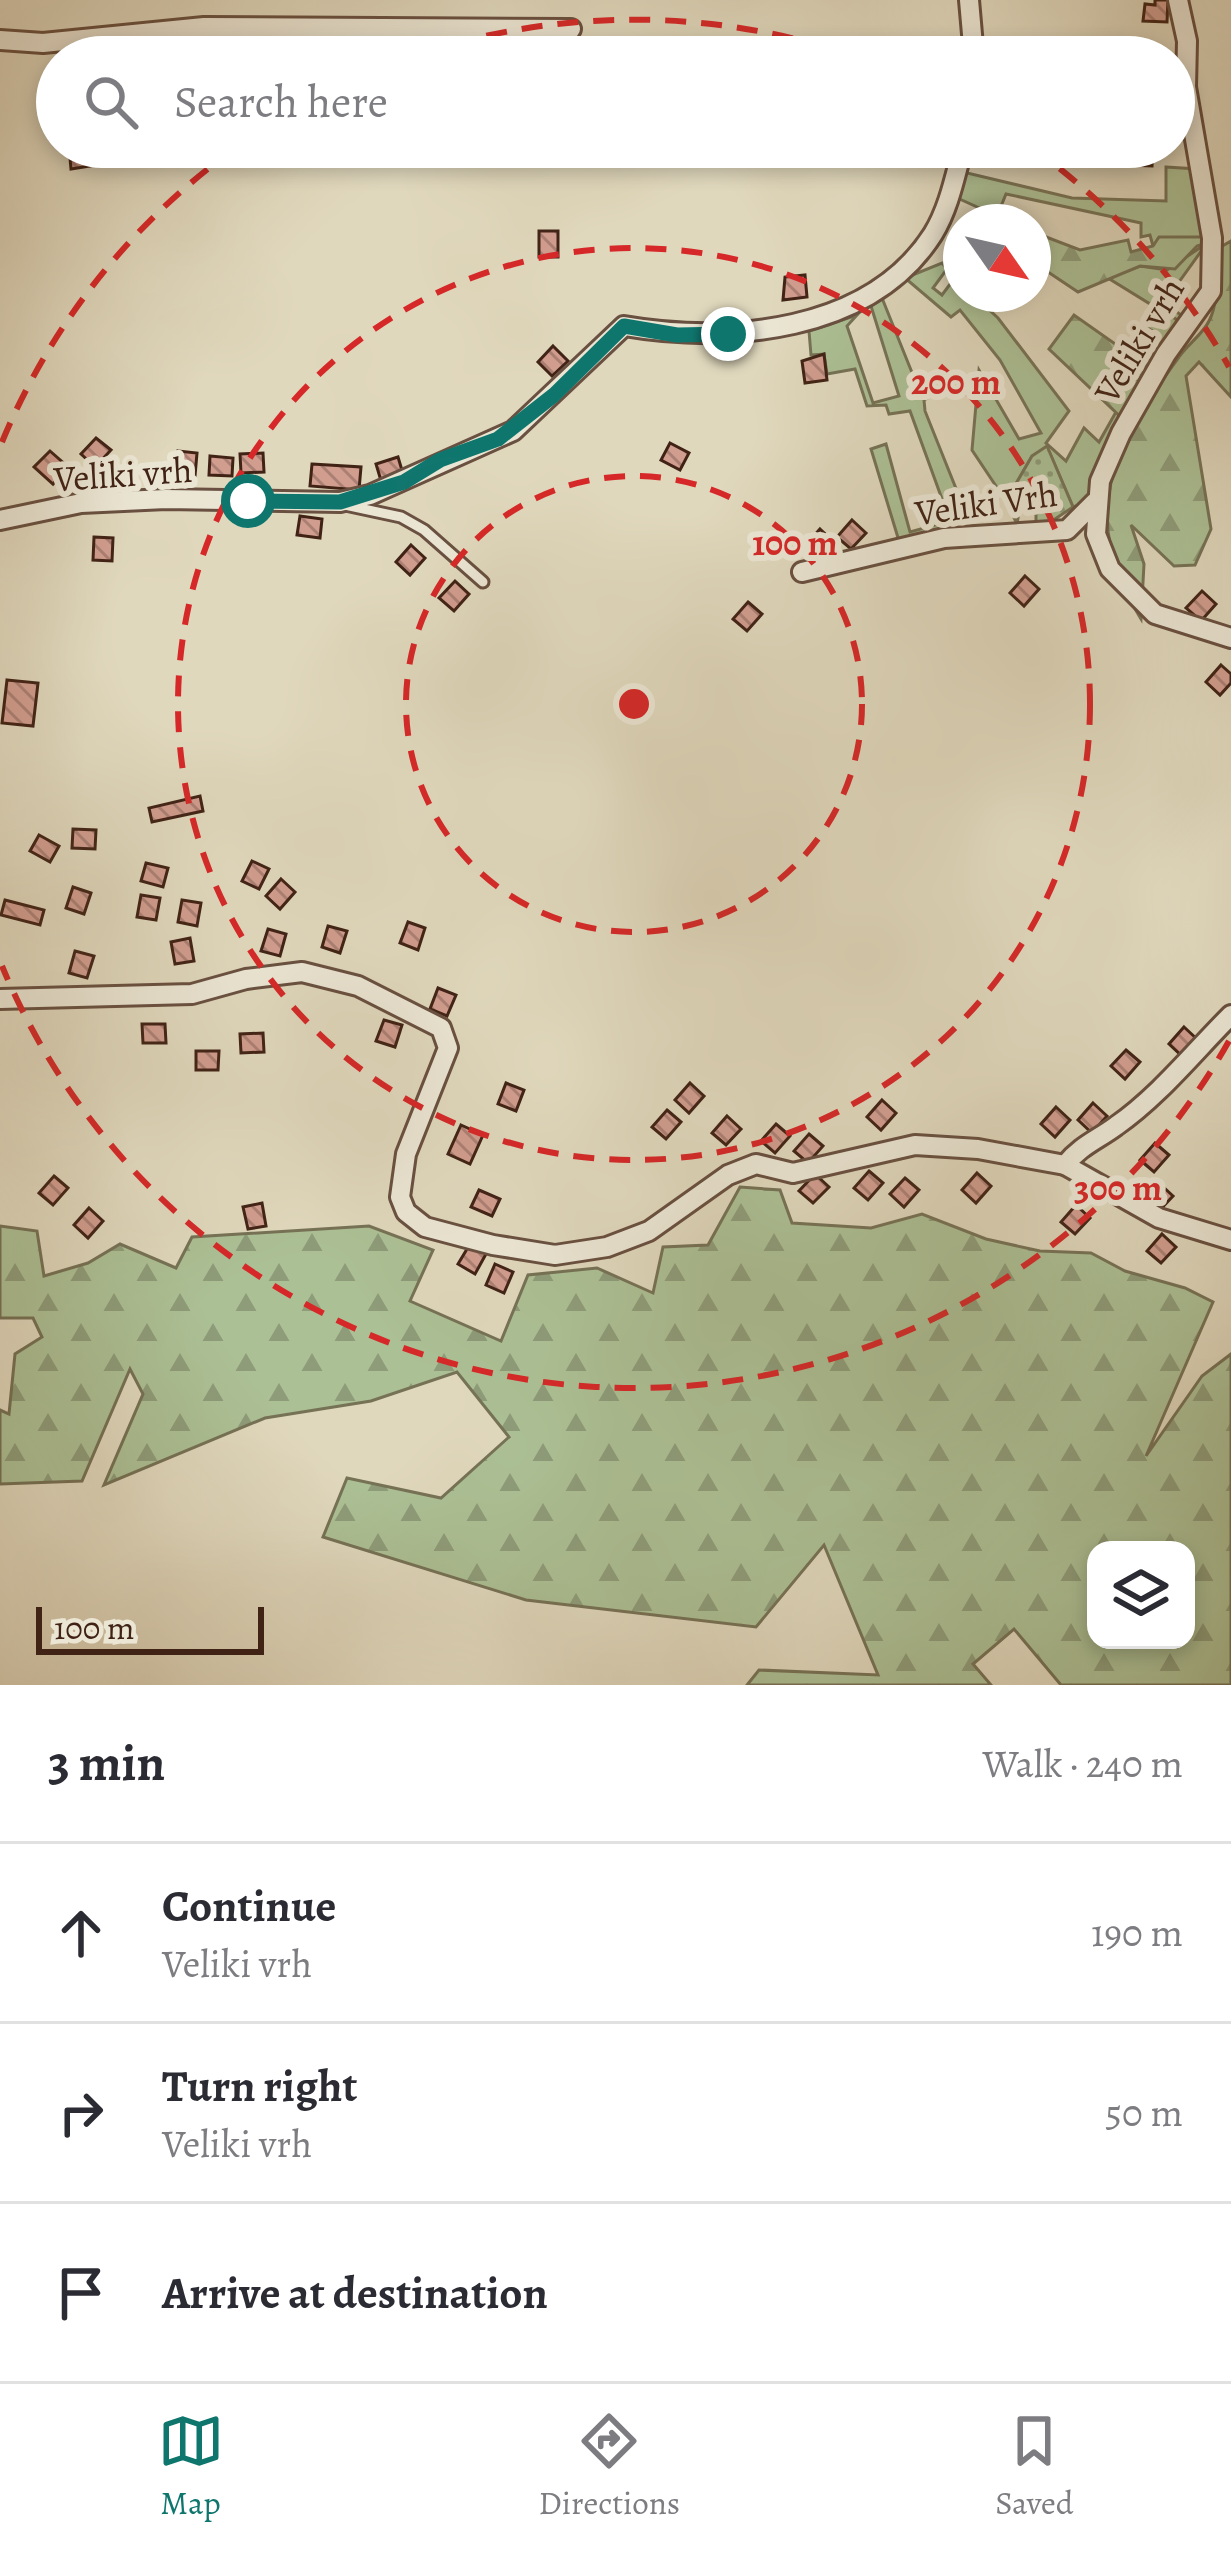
<!DOCTYPE html>
<html lang="en">
<head>
<meta charset="utf-8">
<style>
	body { margin:0; font-family:Alegreya,serif; background:#f7f7f7; color:#2b2b33 }
	.controls { position:absolute; right:36px; bottom:36px; display:grid; overflow:hidden; border-radius:24px; box-shadow:0 6px 18px #0003 }
	.controls button { width:108px; height:108px; display:grid; place-items:center; padding:0; border:0; border-bottom:3px solid #e1e1e2; background:#fff; color:#2b2b33; font:60px sans-serif }
	.compass { position:absolute; left:943px; top:204px; width:108px; height:108px; border-radius:50%; background:#fff; box-shadow:0 6px 18px #0003; rotate:124deg }
	.scale { position:absolute; left:36px; bottom:30px; width:228px; box-sizing:border-box; padding-left:12px; border:6px solid #412316; border-top:0; font-size:33px; line-height:42px; white-space:nowrap; color:#412316; -webkit-text-stroke:9px #ebe6d4; paint-order:stroke }
	.stop { position:absolute; width:36px; height:36px; margin:-27px; border:9px solid #0f766e; border-radius:50%; background:#fff }
	.stop.end { background:#0f766e; border-color:#fff; box-shadow:0 3px 12px #0008 }
	.list { margin:0; padding:0; list-style:none }
	h2 { display:flex; justify-content:space-between; align-items:center; height:156px; margin:0; padding:0 48px; font-size:51px }
	h2 small { font-size:39px; font-weight:400; color:#7c7c81 }
	.list li { display:grid; grid-template-columns:78px 1fr auto; gap:36px; align-items:center; box-sizing:border-box; height:180px; padding:0 48px; border-top:3px solid #e1e1e2 }
	.list b { display:block; font-size:45px; white-space:nowrap }
	.list p { margin:0; font-size:39px; white-space:nowrap; color:#7c7c81 }
	.list em { font-size:39px; font-style:normal; color:#7c7c81 }
	.icon { flex:none; width:66px; height:66px; fill:none; stroke:currentColor; stroke-width:2; stroke-linecap:round; stroke-linejoin:round }
	.map { position:relative; flex:none; width:1231px; height:1685px; overflow:hidden }
	.search { position:absolute; background:#fff; box-shadow:0 6px 18px #0003; left:36px; right:36px; top:36px; height:132px; display:flex; align-items:center; gap:30px; box-sizing:border-box; padding:0 42px; border-radius:66px; color:#7c7c81; font-size:45px }
	.sheet { height:696px; background:#fff }
	nav { display:flex; justify-content:space-around; align-items:center; box-sizing:border-box; height:168px; border-top:3px solid #e1e1e2; background:#fff; font-size:33px; color:#7c7c81 }
	nav a { display:grid; justify-items:center; gap:6px }
	nav .on { color:#0f766e }
	.map>svg:first-child { display:block }
	.grass { fill:#acc095; stroke:#767256; stroke-width:3 }
	.forest { fill:url(#forest-firs); stroke:#767256; stroke-width:3; fill-rule:evenodd }
	.park { fill:url(#park-dots); stroke:#767256; stroke-width:3 }
	.building { fill:url(#building-back-hatch); stroke:#412316; stroke-width:3 }
	.lines { fill:none; stroke-linecap:round; stroke-linejoin:round }
	.lane-casing { stroke:#695040; stroke-width:15 }
	.street-casing { stroke:#695040; stroke-width:24 }
	.lane { stroke:#ebe6d4; stroke-width:9 }
	.street { stroke:#ebe6d4; stroke-width:18 }
	.route { stroke:#0f766e; stroke-width:15 }
	.ring { fill:none; stroke:#d62828; stroke-width:6; stroke-dasharray:21 15 }
	.labels { text-anchor:middle; dominant-baseline:central; stroke-width:12; stroke-linejoin:round; paint-order:stroke }
	.street-label { font-size:36px; fill:#412316; stroke:#ebe6d4 }
	.centre { fill:#d62828; stroke:#ebe6d4; stroke-width:6 }
	.ring-label { font-size:36px; text-anchor:middle; font-weight:bold; fill:#d62828; stroke:#ebe6d4; stroke-width:12; stroke-linejoin:round; paint-order:stroke }
</style>
</head>
<body>
<div class="map">
<svg width="1231" height="1685" viewBox="0 0 1231 1685">
	<defs>
		<pattern id="forest-firs" width="22" height="20" patternUnits="userSpaceOnUse" patternTransform="scale(3)"><rect width="22" height="20" fill="#acc095"/><path d="M5 1l3.5 6h-7zM16 11l3.5 6h-7z" fill="#8e9c79"/></pattern>
		<pattern id="park-dots" width="8" height="8" patternUnits="userSpaceOnUse" patternTransform="scale(3)"><rect width="8" height="8" fill="#acc095"/><path d="M2 2h.1M6 6h.1" fill="none" stroke="#8e9c79" stroke-width="1.8" stroke-linecap="round"/></pattern>
		<pattern id="building-back-hatch" width="6" height="6" patternUnits="userSpaceOnUse" patternTransform="scale(3)"><rect width="6" height="6" fill="#d19d8f"/><path d="M-1 5l2 2M0 0l6 6M5-1l2 2" fill="none" stroke="#ab8074"/></pattern>
	</defs>
	<rect width="100%" height="100%" fill="#e0d8bd"/>
	<filter id="stains"><feTurbulence type="fractalNoise" baseFrequency=".00167" numOctaves="4"/><feColorMatrix values="0 0 0 0 .2 0 0 0 0 .09 0 0 0 0 .02 0 0 0 .5 -.17"/></filter>
	<radialGradient id="worn" r=".72"><stop offset=".6" stop-color="#630" stop-opacity="0"/><stop offset="1" stop-color="#630" stop-opacity=".3"/></radialGradient>
	<g class="grass">
		<polygon points="1166,167 1197,169 1207,237 1153,246 1150,235 1141,237 1141,223 1006,194 997,216 953,196 959,171 1072,198 1166,201"/>
		<polygon points="1207,243 1174,289 1178,291 1168,306 1184,317 1181,323 1108,278 1140,266 1167,270"/>
		<polygon points="942,263 947,269 933,288 942,295 956,276 961,294 972,294 998,318 1069,411 1046,443 1066,461 1084,428 1099,442 1116,412 1124,420 1086,503 1073,507 1047,447 1032,456 1006,501 972,450 979,370 1019,439 1041,433 1000,360 960,310 951,317 905,278"/>
		<polygon points="882,298 917,385 924,380 934,395 924,400 925,411 967,516 951,521 954,531 899,541 871,449 886,444 910,532 950,521 910,411 889,414 886,405 867,406 855,369 827,374 824,354 811,355 809,331 857,315 847,326 873,403 899,396 871,306"/>
	</g>
	<g class="forest">
		<polygon points="1033,232 1080,250 1128,240 1131,252 1153,246 1159,237 1207,237 1207,243 1197,246 1175,269 1140,266 1078,292 1033,262"/>
		<path d="M1231,241v156l-32,-35 -13,14 25,153 -16,36 -21,1 -43,-41 13,39 -3,55c-64,-104 -29,-171 38,-262 8,-12 24,-23 30,-36 10,-18 8,-52 10,-73z"/>
		<polygon points="1158,306 1181,323 1124,420 1049,349 1074,315 1145,365 1159,335 1146,327"/>
		<path d="M740,1187l40,3 12,33 79,5 51,-14 64,25 54,12 51,2 34,18 60,17 28,14 -67,154 56,-80 29,-22v331h-170l-47,-56 -41,35 18,21h-244l12,-15 119,5 -54,-130 -68,82 -230,-27 -203,-63 24,-59 94,20 68,-61 -52,-65 -86,29 -106,17 -161,67 39,-91 -13,-25 -48,112 -82,3v-74l9,4 6,-60 27,-17 -9,-19h-33v-92l37,5 7,45 44,-13 32,-19 56,24 16,-31 177,-11 64,24 -23,51 91,40 27,-66 69,-7 56,25 10,-46 45,-2zM1096,1550h90v90h-90z"/>
	</g>
	<polygon class="park" points="1047,446 1073,507 1049,523 1036,522 1036,507 1020,506 1017,524 1006,501 1032,456"/>
	<g class="building">
		<polygon points="1155,0 1168,0 1167,22 1143,21 1145,4 1155,5"/>
		<polygon points="69,147 88,147 90,166 71,169"/>
		<polygon points="1130,147 1153,149 1152,166 1129,165"/>
		<rect x="539" y="231" width="19" height="26"/>
		<polygon points="805,275 807,297 783,300 785,277"/>
		<polygon points="553,346 568,361 552,376 538,362"/>
		<polygon points="824,354 827,380 805,383 802,361"/>
		<polygon points="96,438 111,450 95,467 81,454"/>
		<polygon points="670,443 689,453 680,470 661,460"/>
		<polygon points="50,451 68,467 53,484 34,467"/>
		<polygon points="178,451 197,453 195,476 176,474"/>
		<polygon points="263,453 264,472 241,473 240,454"/>
		<polygon points="210,456 233,458 232,476 209,475"/>
		<polygon points="398,457 404,477 382,484 376,464"/>
		<polygon points="312,464 361,467 359,490 310,486"/>
		<polygon points="300,516 322,519 320,538 297,535"/>
		<polygon points="852,520 866,533 851,549 837,537"/>
		<polygon points="820,529 834,542 819,559 805,546"/>
		<polygon points="94,537 113,538 112,561 93,560"/>
		<polygon points="411,545 425,558 410,575 396,562"/>
		<polygon points="1025,576 1039,589 1024,606 1010,593"/>
		<polygon points="455,581 469,594 454,611 439,598"/>
		<polygon points="1202,591 1216,604 1201,621 1186,608"/>
		<polygon points="748,602 762,614 747,631 733,619"/>
		<polygon points="1221,665 1231,674 1231,683 1220,695 1206,682"/>
		<polygon points="7,680 38,683 33,726 2,723"/>
		<polygon points="200,796 203,811 152,822 149,808"/>
		<polygon points="73,829 96,830 95,849 72,848"/>
		<polygon points="39,835 59,846 50,862 30,851"/>
		<polygon points="252,861 269,869 259,889 242,881"/>
		<polygon points="146,863 168,868 163,887 141,881"/>
		<polygon points="281,879 295,892 280,909 266,896"/>
		<polygon points="73,887 91,893 84,914 66,908"/>
		<polygon points="141,895 160,898 156,920 137,917"/>
		<polygon points="5,900 44,910 40,925 1,915"/>
		<polygon points="182,900 201,903 197,926 178,922"/>
		<polygon points="408,922 425,928 418,950 400,943"/>
		<polygon points="328,926 347,931 340,953 322,947"/>
		<polygon points="268,929 286,934 280,956 261,951"/>
		<polygon points="190,938 194,961 175,964 171,942"/>
		<polygon points="75,951 94,956 87,978 69,973"/>
		<polygon points="438,988 456,995 447,1016 430,1009"/>
		<polygon points="384,1020 402,1025 395,1047 376,1041"/>
		<polygon points="142,1024 165,1024 166,1043 143,1043"/>
		<polygon points="1184,1027 1198,1040 1183,1057 1169,1044"/>
		<polygon points="263,1033 264,1052 241,1053 240,1034"/>
		<polygon points="1126,1050 1140,1062 1125,1079 1111,1066"/>
		<polygon points="196,1051 219,1051 218,1070 196,1070"/>
		<polygon points="506,1083 524,1090 516,1111 498,1104"/>
		<polygon points="690,1083 704,1096 689,1113 675,1100"/>
		<polygon points="882,1100 896,1113 881,1130 867,1117"/>
		<polygon points="1093,1103 1107,1116 1092,1133 1078,1120"/>
		<polygon points="1056,1107 1070,1120 1055,1137 1041,1124"/>
		<polygon points="667,1110 681,1122 666,1139 652,1127"/>
		<polygon points="727,1116 741,1129 726,1145 712,1133"/>
		<polygon points="776,1124 790,1136 775,1153 761,1141"/>
		<polygon points="461,1125 483,1135 470,1164 448,1154"/>
		<polygon points="809,1134 823,1146 808,1163 794,1151"/>
		<polygon points="1155,1143 1169,1155 1154,1172 1140,1160"/>
		<polygon points="869,1171 883,1183 868,1200 854,1188"/>
		<polygon points="977,1173 991,1186 976,1203 962,1190"/>
		<polygon points="815,1174 829,1187 813,1203 799,1191"/>
		<polygon points="54,1176 68,1188 53,1205 39,1193"/>
		<polygon points="905,1178 919,1190 904,1207 890,1194"/>
		<polygon points="1159,1183 1173,1196 1158,1212 1144,1200"/>
		<polygon points="479,1190 500,1199 492,1216 471,1207"/>
		<polygon points="262,1203 266,1226 248,1229 243,1207"/>
		<polygon points="1076,1205 1090,1218 1075,1234 1061,1222"/>
		<polygon points="89,1208 103,1221 88,1238 74,1225"/>
		<polygon points="1162,1234 1176,1247 1161,1263 1147,1251"/>
		<polygon points="470,1244 486,1254 475,1274 458,1264"/>
		<polygon points="495,1264 513,1272 504,1293 486,1285"/>
	</g>
	<g class="lines">
		<defs>
			<polyline id="lane" points="345,505 401,517 424,530 483,582"/>
			<g id="street">
				<polyline points="969,0 974,57"/>
				<polyline points="1178,0 1187,41 1186,87 1212,238 1211,291 1166,354 1121,433 1100,481 1096,534 1110,569 1155,614 1231,638"/>
				<polyline points="0,40 43,43 204,27 571,29"/>
				<path d="M0,520l81,-17 85,-4 174,3 30,-7 143,-64 111,-105c104,18 246,7 309,-92 16,-26 22,-58 30,-87"/>
				<polyline points="802,572 944,538 1067,530 1095,502"/>
				<path d="M0,999l192,-5 54,-15 56,-7 56,14 83,42 7,20 -42,106 -6,43 6,15 19,15 68,18 62,10 52,-8 42,-16 79,-56 28,-11 37,9 122,-28 63,4 87,16c15,-19 32,-25 51,-39 43,-30 78,-74 115,-111"/>
				<polyline points="1065,1165 1159,1218 1231,1240"/>
			</g>
		</defs>
		<use href="#lane" class="lane-casing"/>
		<use href="#street" class="street-casing"/>
		<use href="#lane" class="lane"/>
		<use href="#street" class="street"/>
	</g>
	<g class="lines">
		<polyline class="route" points="248,501 340,502 404,482 440,460 498,439 554,395 624,326 677,335 728,334"/>
	</g>
	<g class="ring">
		<circle cx="634" cy="704" r="228"/>
		<circle cx="634" cy="704" r="456"/>
		<path d="M1229 1041A684 684 0 0 1 2 966M2 442A684 684 0 0 1 237 147M417 55A684 684 0 0 1 851 55M1031 147A684 684 0 0 1 1229 367"/>
	</g>
	<g class="labels">
		<g class="street-label">
			<text transform="translate(1139 340) rotate(-59)">Veliki vrh</text>
			<text transform="translate(123 474) rotate(-4)">Veliki vrh</text>
			<text transform="translate(986 503) rotate(-8)">Veliki Vrh</text>
		</g>
	</g>
	<circle cx="634" cy="704" r="18" class="centre"/>
	<g class="ring-label">
		<text x="956" y="394">200 m</text>
		<text x="795" y="555">100 m</text>
		<text x="1118" y="1200">300 m</text>
	</g>
	<rect width="100%" height="100%" filter="url(#stains)"/>
	<rect width="100%" height="100%" fill="url(#worn)"/>
</svg>
<div class="controls">
<button><svg class="icon" aria-label="layers" viewBox="0 0 24 24"><path d="M12 4l9 5-9 5-9-5zM3 14l9 5 9-5"/></svg></button>
</div>
<svg class="compass" viewBox="-18 -18 36 36"><path d="M0-13l5 13h-10z" fill="#e53935"/><path d="M0 13l5-13h-10z" fill="#7c7c81"/></svg>
<div class="scale">100 m</div>
<div class="stop" style="left:248px;top:501px"></div>
<div class="stop end" style="left:728px;top:334px"></div>
<div class="search"><svg class="icon" aria-label="search" viewBox="0 0 24 24"><circle cx="10" cy="10" r="6"/><path d="M15 15l6 6"/></svg>Search here</div>
</div>
<section class="sheet">
<h2>3 min<small>Walk · 240 m</small></h2>
<ul class="list">
<li><svg class="icon" aria-label="ahead" viewBox="0 0 24 24"><path d="M12 20V5M6 11l6-6 6 6"/></svg><div><b>Continue</b><p>Veliki vrh</p></div><em>190 m</em></li>
<li><svg class="icon" aria-label="right" viewBox="0 0 24 24"><path d="M7 20v-9h11M14 6l5 5-5 5"/></svg><div><b>Turn right</b><p>Veliki vrh</p></div><em>50 m</em></li>
<li><svg class="icon" aria-label="arrive" viewBox="0 0 24 24"><path d="M6 21V4h12l-3 4 3 4H6"/></svg><div><b>Arrive at destination</b></div></li>
</ul>
</section>
<nav>
<a class="on"><svg class="icon" aria-label="map" viewBox="0 0 24 24"><path d="M3 6l6-2 6 2 6-2v14l-6 2-6-2-6 2zM9 4v14M15 6v14"/></svg>Map</a>
<a><svg class="icon" aria-label="directions" viewBox="0 0 24 24"><path d="M12 3l9 9-9 9-9-9zM9 14v-3h6M13 9l2 2-2 2"/></svg>Directions</a>
<a><svg class="icon" aria-label="saved" viewBox="0 0 24 24"><path d="M7 4h10v16l-5-4-5 4z"/></svg>Saved</a>
</nav>
</body>
</html>
